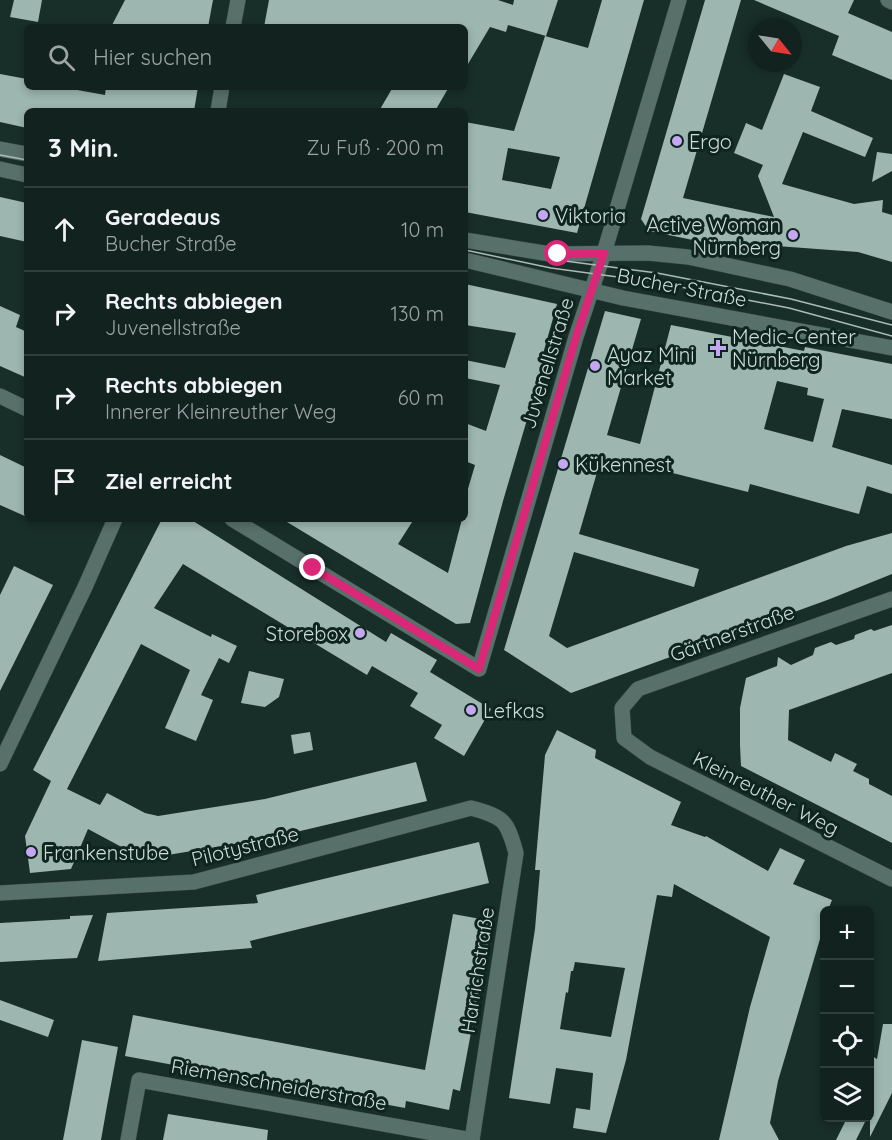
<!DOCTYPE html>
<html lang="de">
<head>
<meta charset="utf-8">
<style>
	body { margin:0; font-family:Quicksand,sans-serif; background:#1f2f2c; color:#f1f3f6 }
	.controls { position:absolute; right:18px; bottom:18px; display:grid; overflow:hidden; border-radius:9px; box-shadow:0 3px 9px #0003 }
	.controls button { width:54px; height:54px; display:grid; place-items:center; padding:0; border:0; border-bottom:2px solid #313f3d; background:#12221f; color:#f1f3f6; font:30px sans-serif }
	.compass { position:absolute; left:748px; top:18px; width:54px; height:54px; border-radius:50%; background:#12221f; box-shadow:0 3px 9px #0003; rotate:120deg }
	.stop { position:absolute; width:18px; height:18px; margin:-14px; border:4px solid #db2777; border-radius:50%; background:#fff }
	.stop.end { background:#db2777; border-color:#fff; box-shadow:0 2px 6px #0008 }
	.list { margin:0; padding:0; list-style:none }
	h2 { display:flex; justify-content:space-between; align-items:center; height:78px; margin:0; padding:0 24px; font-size:26px }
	h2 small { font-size:20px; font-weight:400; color:#9ca4a4 }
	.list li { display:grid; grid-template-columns:39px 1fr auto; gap:18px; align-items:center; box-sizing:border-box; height:84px; padding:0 24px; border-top:2px solid #313f3d }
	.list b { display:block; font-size:22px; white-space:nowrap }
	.list p { margin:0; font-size:20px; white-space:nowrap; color:#9ca4a4 }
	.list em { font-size:20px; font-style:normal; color:#9ca4a4 }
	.icon { flex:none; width:33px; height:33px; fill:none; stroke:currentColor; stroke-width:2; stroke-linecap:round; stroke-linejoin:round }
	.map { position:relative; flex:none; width:892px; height:1140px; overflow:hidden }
	.search { position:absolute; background:#12221f; box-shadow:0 3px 9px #0003; left:24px; top:24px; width:444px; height:66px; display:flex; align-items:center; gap:15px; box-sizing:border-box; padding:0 21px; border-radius:9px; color:#9ca4a4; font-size:22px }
	.panel { position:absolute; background:#12221f; box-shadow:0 3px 9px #0003; left:24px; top:108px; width:444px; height:414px; border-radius:9px }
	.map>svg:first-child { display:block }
	.building { fill:#9db6af; fill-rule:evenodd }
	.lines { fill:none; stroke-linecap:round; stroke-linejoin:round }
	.street-casing { stroke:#374944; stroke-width:16 }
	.secondary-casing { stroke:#374944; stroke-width:16 }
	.street { stroke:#58706a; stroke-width:15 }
	.secondary { stroke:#58706a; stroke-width:15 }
	.tram { stroke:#acbbb7; stroke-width:1.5 }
	.route { stroke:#db2777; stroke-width:8 }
	.poi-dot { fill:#c5a7f1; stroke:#0e241f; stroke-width:2 }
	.labels { text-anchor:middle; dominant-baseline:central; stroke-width:6; stroke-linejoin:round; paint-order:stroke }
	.poi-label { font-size:20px; fill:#cedbd7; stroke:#0e241f; text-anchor:start }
	.street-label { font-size:20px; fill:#cedbd7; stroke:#0e241f }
</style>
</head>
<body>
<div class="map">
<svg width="892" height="1140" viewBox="0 0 892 1140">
	<rect width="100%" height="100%" fill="#182e29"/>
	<g class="building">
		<polygon points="14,0 42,0 38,22 10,17"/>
		<polygon points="125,0 213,0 208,27 111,27"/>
		<polygon points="269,0 498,0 513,5 514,0 558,0 546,36 508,25 506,32 490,27 465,69 465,27 264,27"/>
		<path d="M602,0h42l-67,233 -112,-21v-90l49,9 31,-95 43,12zM508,148l52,9 -9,32 -49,-9z"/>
		<polygon points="705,0 741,0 683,198 774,217 758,176 763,165 734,153 746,123 762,130 784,74 820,87 811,111 873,138 865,157 803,132 782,184 854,204 883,200 882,212 892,215 892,262 858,252 763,245 761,254 649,231 641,219"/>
		<polygon points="754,0 854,0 848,13 892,32 892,80 832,55 839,36"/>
		<polygon points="0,74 27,79 27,87 61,87 105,95 106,87 198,87 194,111 27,111 27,128 0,122"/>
		<polygon points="393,87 449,87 435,111 379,111"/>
		<polygon points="877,152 892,154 892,171 872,182"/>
		<polygon points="0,197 27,203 27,242 0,236"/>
		<polygon points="465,284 557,304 541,361 544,362 503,501 470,623 456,624 282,519 414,519 398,544 448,573 462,519 465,519 465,499 475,465 465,461 465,423 486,431 500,385 465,378 465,360 505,368 516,333 465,325"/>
		<polygon points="0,306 20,315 16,327 27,332 27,378 0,366"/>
		<path d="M605,311l36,8 -34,116 33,9 31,-119 133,26 1,-4 87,17v55l-50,-10 -10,38 60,18v29l-25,-8 -8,28 -109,-30 -2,8 -123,-31 -2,8 -23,-7 -21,72 120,35 -5,18 -120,-35 -25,84 18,12 279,-102 46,-13v41l-62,25 -259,94 -67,-43zM777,381l31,7 -1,7 17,4 -11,43 -49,-13z"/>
		<polygon points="0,455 27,468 27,517 0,505"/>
		<polygon points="162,519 190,519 386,642 391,633 437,660 430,672 491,709 464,756 434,738 442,725 410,706 418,693 372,666 367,675 183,564 154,608 211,637 212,634 237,646 229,663 219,658 201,695 213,700 196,741 165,728 190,670 141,644 67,789 100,805 107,793 145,813 158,816 265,799 416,762 427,801 275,837 144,859 88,829 71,869 30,873 25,836 51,781 33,770"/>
		<polygon points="14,566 53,585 0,691 0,595"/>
		<polygon points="892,625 892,673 789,710 788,740 831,762 835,753 857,764 853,771 869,779 869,784 892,796 892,843 741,766 740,745 740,708 746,678 777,666 778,657 791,665 813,655 815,648 831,642 836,645 854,639 855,635 871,629 874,631"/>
		<polygon points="249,671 284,679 279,697 265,707 241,703"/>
		<path d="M557,730l39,20 -1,8 86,44 -10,23 34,12 1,-1 62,35 12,-23 25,12 -12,24 39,16 -4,10h-3v12l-47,159 -8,42 9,17h-60l31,-133 20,-70 -96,-53 -2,13 -15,-2 -31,165 -20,73 -33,-5 3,-20 14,2 3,-37 -37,-5 -6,36 -41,-6 26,-169 5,-59h-5l10,-115zM575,962l50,6 -14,69 -51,-8 6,-37 2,1 3,-22h2z"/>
		<polygon points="310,732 313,750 294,754 291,735"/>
		<polygon points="479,842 489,883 250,941 252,948 98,961 107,913 258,903 256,895"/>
		<polygon points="453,914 492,921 460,1091 453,1089 449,1110 406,1101 405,1108 125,1056 133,1015 425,1070"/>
		<polygon points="93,915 77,958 0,962 0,923 70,919 70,916"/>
		<polygon points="0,1000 54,1020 48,1037 0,1020"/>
		<polygon points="883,1024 892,1024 892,1093 870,1137 870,1055 877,1059"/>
		<polygon points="82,1040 118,1047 107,1106 101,1140 63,1140"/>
		<polygon points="168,1114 268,1130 267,1140 163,1140"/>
		<polygon points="847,1118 867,1118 856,1140 836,1140"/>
	</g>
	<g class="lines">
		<defs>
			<g id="street">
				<polyline points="888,0 892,2"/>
				<polyline points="233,27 238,0"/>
				<polyline points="218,111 222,87"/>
				<polyline points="0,396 27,409"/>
				<polyline points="232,519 479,669 576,337 604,253 679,0"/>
				<polyline points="892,599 638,689 622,708 624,738 650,757 892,879"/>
				<polyline points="0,764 85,587 115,519"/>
				<path d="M0,893l194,-11 277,-74c33,9 36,12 45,45l-44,287"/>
				<polyline points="128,1140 139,1080 472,1140"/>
			</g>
			<g id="secondary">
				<polyline points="0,149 27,154"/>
				<polyline points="0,169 27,175"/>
				<polyline points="465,240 550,254 648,253 688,257 790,279 892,312"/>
				<polyline points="465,260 623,298 892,348"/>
			</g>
		</defs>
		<use href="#street" class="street-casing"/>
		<use href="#secondary" class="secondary-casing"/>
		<use href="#street" class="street"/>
		<use href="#secondary" class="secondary"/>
		<g class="tram">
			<polyline points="0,155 27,160"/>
			<polyline points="465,250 551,268 655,282 789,308 892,336"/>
			<polyline points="565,261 657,273 791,299 892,325"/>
		</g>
	</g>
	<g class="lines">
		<polyline class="route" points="313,568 479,669 576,337 604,253 558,254"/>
	</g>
	<g class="poi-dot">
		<circle cx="677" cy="141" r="6"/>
		<circle cx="543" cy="215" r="6"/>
		<circle cx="793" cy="235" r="6"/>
		<path d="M715 339h6v6h6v6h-6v6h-6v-6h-6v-6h6z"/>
		<circle cx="595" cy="366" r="6"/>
		<circle cx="563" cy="464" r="6"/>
		<circle cx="360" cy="633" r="6"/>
		<circle cx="471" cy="710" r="6"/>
		<circle cx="31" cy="852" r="6"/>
	</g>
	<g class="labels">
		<g class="poi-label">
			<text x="689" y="141">Ergo</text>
			<text x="555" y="215">Viktoria</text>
			<text x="781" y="224" text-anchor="end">Active Woman<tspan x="781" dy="23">Nürnberg</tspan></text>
			<text x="732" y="336">Medic-Center<tspan x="732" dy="23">Nürnberg</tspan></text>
			<text x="607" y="354">Ayaz Mini<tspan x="607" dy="23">Market</tspan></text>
			<text x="575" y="464">Kükennest</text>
			<text x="348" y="633" text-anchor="end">Storebox</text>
			<text x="483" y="710">Lefkas</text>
			<text x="43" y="852">Frankenstube</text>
		</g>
		<g class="street-label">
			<text transform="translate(682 287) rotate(11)">Bucher Straße</text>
			<text transform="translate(547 363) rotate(-73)">Juvenellstraße</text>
			<text transform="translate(732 633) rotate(-20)">Gärtnerstraße</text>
			<text transform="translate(766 793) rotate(27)">Kleinreuther Weg</text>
			<text transform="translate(245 846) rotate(-14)">Pilotystraße</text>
			<text transform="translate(477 970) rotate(-81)">Harrichstraße</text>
			<text transform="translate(279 1084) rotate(10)">Riemenschneiderstraße</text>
		</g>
	</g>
</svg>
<div class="controls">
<button>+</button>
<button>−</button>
<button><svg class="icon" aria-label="locate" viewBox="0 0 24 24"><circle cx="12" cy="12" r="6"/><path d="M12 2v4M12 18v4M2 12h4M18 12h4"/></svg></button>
<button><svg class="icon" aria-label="layers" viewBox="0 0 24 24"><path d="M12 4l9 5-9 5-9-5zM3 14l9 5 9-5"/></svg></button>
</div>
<svg class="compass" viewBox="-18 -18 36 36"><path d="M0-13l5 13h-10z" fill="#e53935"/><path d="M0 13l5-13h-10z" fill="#9ca4a4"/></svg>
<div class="stop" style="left:558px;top:254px"></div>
<div class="stop end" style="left:313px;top:568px"></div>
<div class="search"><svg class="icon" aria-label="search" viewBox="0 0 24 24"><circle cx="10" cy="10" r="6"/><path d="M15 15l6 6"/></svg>Hier suchen</div>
<section class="panel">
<h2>3 Min.<small>Zu Fuß · 200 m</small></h2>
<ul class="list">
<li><svg class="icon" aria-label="ahead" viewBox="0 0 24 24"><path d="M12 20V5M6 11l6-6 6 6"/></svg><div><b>Geradeaus</b><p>Bucher Straße</p></div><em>10 m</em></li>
<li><svg class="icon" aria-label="right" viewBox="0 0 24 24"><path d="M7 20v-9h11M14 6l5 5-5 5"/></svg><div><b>Rechts abbiegen</b><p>Juvenellstraße</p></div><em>130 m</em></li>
<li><svg class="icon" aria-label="right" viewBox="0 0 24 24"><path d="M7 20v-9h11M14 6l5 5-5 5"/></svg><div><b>Rechts abbiegen</b><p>Innerer Kleinreuther Weg</p></div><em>60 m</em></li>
<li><svg class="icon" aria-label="arrive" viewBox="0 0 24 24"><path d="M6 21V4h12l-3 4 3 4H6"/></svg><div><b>Ziel erreicht</b></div></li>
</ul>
</section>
</div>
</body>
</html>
